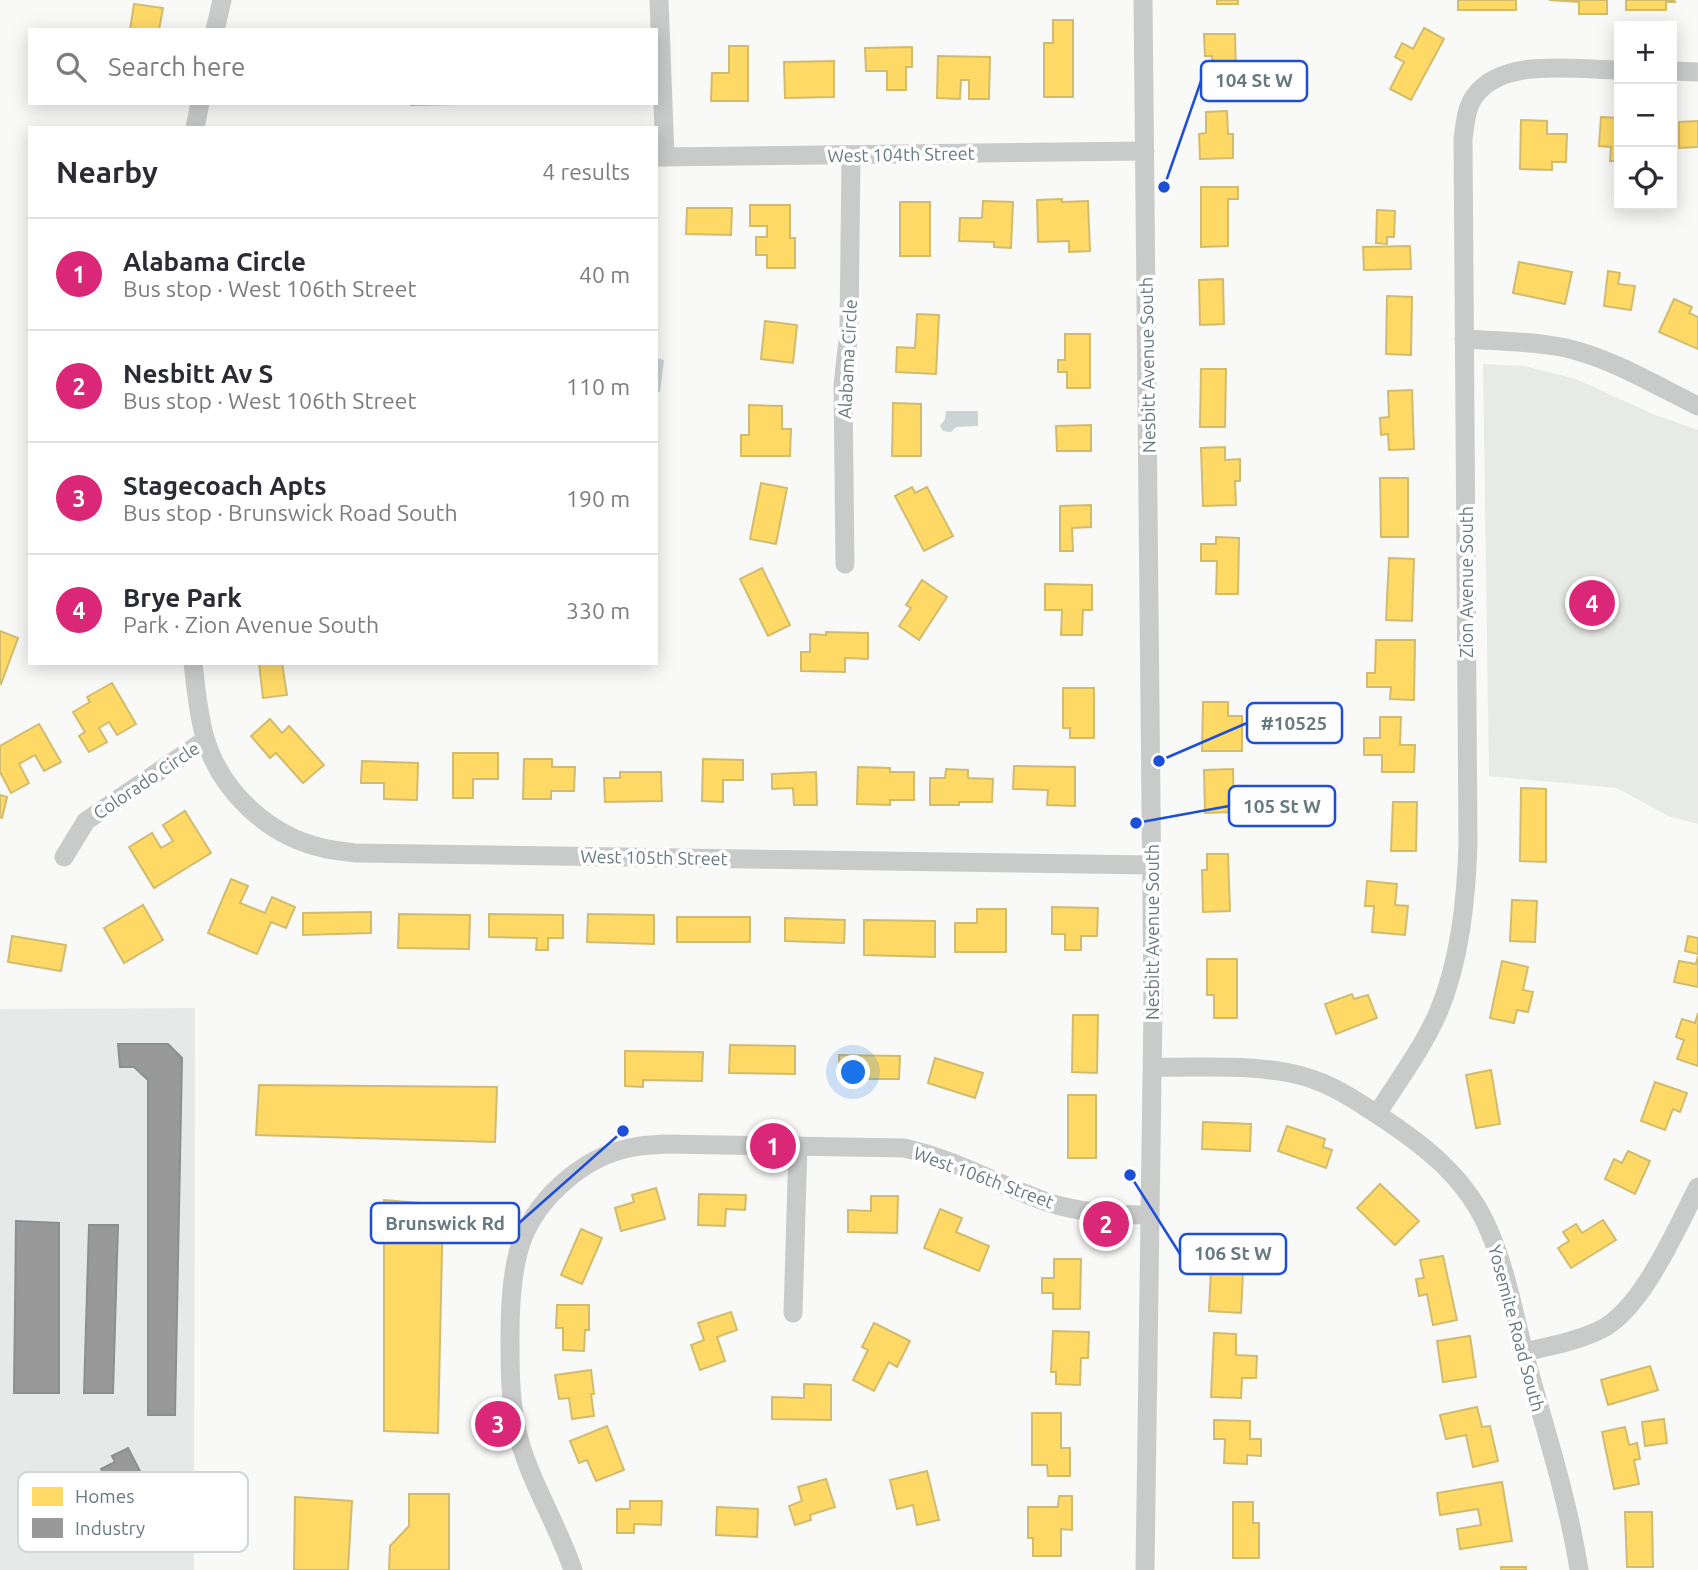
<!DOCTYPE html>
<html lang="en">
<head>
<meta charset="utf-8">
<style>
	body { margin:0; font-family:Ubuntu,sans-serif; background:#f7f7f7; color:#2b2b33 }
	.controls { position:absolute; right:21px; top:21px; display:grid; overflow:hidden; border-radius:0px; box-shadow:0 4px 18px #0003 }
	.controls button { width:63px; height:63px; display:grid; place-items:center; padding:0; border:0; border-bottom:2px solid #e1e1e2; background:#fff; color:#2b2b33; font:35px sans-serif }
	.you { position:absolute; left:854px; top:1073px; width:24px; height:24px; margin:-18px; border:5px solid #fff; border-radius:50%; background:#1a73e8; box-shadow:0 0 0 10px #1a73e833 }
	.badge { display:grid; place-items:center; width:46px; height:46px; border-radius:50%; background:#db2777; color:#fff; font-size:23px; font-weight:700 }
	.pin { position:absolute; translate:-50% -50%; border:4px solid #fff; box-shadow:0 2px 7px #0006 }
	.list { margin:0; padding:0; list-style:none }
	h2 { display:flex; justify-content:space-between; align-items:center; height:91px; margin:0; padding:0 28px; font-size:30px }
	h2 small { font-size:23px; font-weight:400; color:#7c7c81 }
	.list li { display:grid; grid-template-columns:46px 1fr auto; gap:21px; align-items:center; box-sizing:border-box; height:112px; padding:0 28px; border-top:2px solid #e1e1e2 }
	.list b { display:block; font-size:26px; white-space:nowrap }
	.list p { margin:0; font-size:23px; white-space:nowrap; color:#7c7c81 }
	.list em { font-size:23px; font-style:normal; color:#7c7c81 }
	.icon { flex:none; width:38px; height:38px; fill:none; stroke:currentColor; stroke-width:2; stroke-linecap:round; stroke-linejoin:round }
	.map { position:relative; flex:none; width:1698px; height:1570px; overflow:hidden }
	.search { position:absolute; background:#fff; box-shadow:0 4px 18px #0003; left:28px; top:28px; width:630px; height:77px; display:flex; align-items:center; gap:18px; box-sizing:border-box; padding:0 24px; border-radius:0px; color:#7c7c81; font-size:26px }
	.panel { position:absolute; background:#fff; box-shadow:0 4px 18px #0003; left:28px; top:126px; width:630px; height:539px; border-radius:0px }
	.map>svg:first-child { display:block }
	.built { fill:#e7e9e8 }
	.green { fill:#e8eae6 }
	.water { fill:#cbd5d6 }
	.homes { fill:#ffd966; stroke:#d1bc6e; stroke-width:2 }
	.industry { fill:#999; stroke:#8a9092; stroke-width:2 }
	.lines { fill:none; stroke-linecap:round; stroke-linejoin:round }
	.minor { stroke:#c9cbcb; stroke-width:19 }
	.labels { text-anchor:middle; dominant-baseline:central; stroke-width:7; stroke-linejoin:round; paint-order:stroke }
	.street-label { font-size:18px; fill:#667a80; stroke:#fff }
	.key { fill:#fff; stroke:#d1d7d9; stroke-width:2 }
	.key-label { font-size:19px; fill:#667a80 }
	.leader { fill:none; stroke:#1d4ed8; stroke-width:2.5 }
	.callout-dot { fill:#1d4ed8; stroke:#fff; stroke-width:2.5 }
	.callout { fill:#fff; stroke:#1d4ed8; stroke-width:2.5 }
	.callout-label { font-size:19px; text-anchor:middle; font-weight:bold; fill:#667a80 }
</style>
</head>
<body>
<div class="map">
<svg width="1698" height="1570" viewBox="0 0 1698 1570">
	<rect width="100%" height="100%" fill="#f9f9f8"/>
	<polygon class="built" points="195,1008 194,1570 0,1570 0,1009"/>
	<polygon class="green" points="1483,364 1524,366 1576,379 1655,415 1698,430 1698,824 1668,816 1617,788 1489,776"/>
	<g class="water">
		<polygon points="656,358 664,360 660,392 656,392"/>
		<polygon points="946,411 978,411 978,426 956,427 951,432 943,431 940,426 945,419"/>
	</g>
	<g class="homes">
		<rect x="1217" y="0" width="21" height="4"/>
		<rect x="1458" y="0" width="58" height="10"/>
		<polygon points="1549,0 1607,0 1607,14 1579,14 1579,2"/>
		<polygon points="1626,0 1674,0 1675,2 1666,2 1666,10 1626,10"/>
		<polygon points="134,4 163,8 159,30 130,30"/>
		<polygon points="1053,20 1073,20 1073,97 1044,97 1044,43 1053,43"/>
		<polygon points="1424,28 1444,39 1411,100 1390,89 1404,62 1395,57 1402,43 1413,49"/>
		<polygon points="1204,34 1235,34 1236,74 1213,75 1212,56 1205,56"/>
		<polygon points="729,46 748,46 748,101 711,101 712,73 729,73"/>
		<polygon points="912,47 912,67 906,67 906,90 887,90 887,71 866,71 865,48"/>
		<polygon points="938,56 990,57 989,99 969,99 969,80 961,80 960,99 937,98"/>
		<polygon points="834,61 834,97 785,98 784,62"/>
		<polygon points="411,103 455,103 455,104 411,105"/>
		<rect x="497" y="103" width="45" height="1"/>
		<polygon points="1227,111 1228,134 1233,134 1233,158 1200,159 1199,134 1206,133 1206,112"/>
		<polygon points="1601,117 1619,118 1619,161 1610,161 1611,147 1599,146"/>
		<polygon points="1521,120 1547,121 1547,134 1567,134 1566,162 1552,162 1552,170 1520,169"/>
		<polygon points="1698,121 1698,147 1679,148 1679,122"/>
		<polygon points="1201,187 1238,187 1238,199 1228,199 1228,246 1201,247"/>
		<polygon points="1062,199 1062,202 1088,201 1090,251 1069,252 1069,241 1038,242 1037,200"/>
		<polygon points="983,201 1013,202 1011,248 994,247 994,242 959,241 960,218 982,218"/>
		<rect x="900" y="202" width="30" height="54"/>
		<polygon points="750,205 790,205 790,238 795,238 795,268 767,268 767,255 756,255 756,237 767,237 767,226 750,226"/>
		<polygon points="687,208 732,208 731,235 686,234"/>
		<polygon points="1377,210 1395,211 1394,237 1387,237 1387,244 1376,243"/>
		<polygon points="1410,246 1411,269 1364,270 1363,247"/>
		<polygon points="1519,262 1572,272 1565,304 1513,293"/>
		<polygon points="1608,271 1620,273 1618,284 1635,286 1631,310 1604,306"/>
		<polygon points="1223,279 1224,324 1200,325 1199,280"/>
		<polygon points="1387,296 1412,297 1411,355 1386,354"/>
		<polygon points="1674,299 1692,307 1689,313 1698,317 1698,349 1659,332"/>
		<polygon points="917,314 939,315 936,374 896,372 897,347 915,348"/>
		<polygon points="765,321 797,325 793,363 761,359"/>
		<polygon points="1065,334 1090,334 1090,388 1067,388 1067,372 1058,372 1058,360 1065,360"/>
		<polygon points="1201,369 1226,369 1225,427 1200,427"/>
		<polygon points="1412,390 1414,449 1389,450 1388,434 1381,435 1380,418 1389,417 1388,391"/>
		<polygon points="893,403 921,404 921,456 892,456"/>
		<polygon points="749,405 782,406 782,429 791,429 790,456 741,456 741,435 749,435"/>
		<polygon points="1091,425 1091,451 1057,451 1056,426"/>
		<polygon points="1225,447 1225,460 1240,459 1240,481 1235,481 1236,505 1203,506 1201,448"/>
		<polygon points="1380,478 1408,478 1408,537 1381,537"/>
		<polygon points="761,483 787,488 776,544 750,539"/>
		<polygon points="912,487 915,493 927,487 953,536 924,551 895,496"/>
		<polygon points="1091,505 1091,527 1072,528 1073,551 1060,551 1060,506"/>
		<polygon points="1216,537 1239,538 1238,594 1216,594 1217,561 1201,561 1201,544 1216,544"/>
		<polygon points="1389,558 1414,559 1412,621 1386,620"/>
		<polygon points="762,568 790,625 768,636 740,579"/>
		<polygon points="922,580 947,597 919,640 899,626 911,608 906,605"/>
		<polygon points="1045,584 1092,585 1092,610 1083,610 1082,635 1061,635 1062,610 1045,610"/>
		<polygon points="0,631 18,638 1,684 0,683"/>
		<polygon points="826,632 868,633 868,659 845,658 845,672 801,671 801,652 810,652 810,634 826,635"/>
		<polygon points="1376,640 1415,640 1414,700 1390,699 1391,687 1367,687 1367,673 1375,673"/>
		<polygon points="259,663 282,663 287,695 263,698"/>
		<polygon points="112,683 136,724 117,735 109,722 99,728 107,742 89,752 79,736 85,732 73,712 90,702 87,697"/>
		<polygon points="1063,688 1094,688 1094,738 1070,738 1070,728 1063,728"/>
		<polygon points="1203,702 1228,702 1228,716 1242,716 1242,751 1202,751"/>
		<polygon points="1380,717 1401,717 1400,745 1415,745 1414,772 1382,772 1382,755 1364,755 1364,738 1380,738"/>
		<polygon points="270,719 282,733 289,726 324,765 303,783 276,753 270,758 251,736"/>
		<polygon points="39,724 61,762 44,771 35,755 19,764 29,783 11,793 0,772 0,746"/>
		<polygon points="453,753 498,753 498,779 473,779 473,798 453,798"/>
		<polygon points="524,759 552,759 552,767 575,767 574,791 551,791 551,799 523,799"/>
		<polygon points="703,759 743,760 743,780 723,780 723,802 702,801"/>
		<polygon points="362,761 418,763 417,800 384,799 384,783 361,783"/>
		<polygon points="1014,766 1075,767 1075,806 1047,805 1048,790 1013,789"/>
		<polygon points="858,767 890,768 890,772 914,772 914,800 890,800 890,805 857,804"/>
		<polygon points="946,769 968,770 968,778 993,779 992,802 959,802 959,805 930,805 930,778 945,778"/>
		<polygon points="1233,769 1234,812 1205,813 1204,770"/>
		<polygon points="620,772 661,772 662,801 605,802 604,778 620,778"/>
		<polygon points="816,772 817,805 794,805 793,788 772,789 772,774"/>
		<polygon points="1521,788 1546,789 1546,862 1520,861"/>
		<polygon points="0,795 7,797 2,818 0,817"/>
		<polygon points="1393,802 1417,802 1416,851 1391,851"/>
		<polygon points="185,811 211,853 154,888 129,847 152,833 161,848 173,841 163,825"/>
		<polygon points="1207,854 1228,854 1230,911 1203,912 1202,870 1207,870"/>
		<polygon points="231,879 248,886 240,903 265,913 272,897 295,907 286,928 271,922 257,954 208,933"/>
		<polygon points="1367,881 1397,884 1395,905 1408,906 1405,935 1372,932 1374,906 1365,906"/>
		<polygon points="1512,900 1537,901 1535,942 1510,941"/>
		<polygon points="143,905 163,940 124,963 104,928"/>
		<polygon points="1052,907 1098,908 1097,936 1081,936 1081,950 1065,950 1065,934 1052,934"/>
		<polygon points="977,909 1006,909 1006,952 955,952 955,923 977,923"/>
		<polygon points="371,912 371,933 303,935 303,913"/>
		<polygon points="399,914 470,915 469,949 398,948"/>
		<polygon points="489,914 563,915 563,938 548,938 548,950 536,950 537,938 489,937"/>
		<polygon points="588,914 654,915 654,944 587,942"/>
		<rect x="677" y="917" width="73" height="25"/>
		<polygon points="785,918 845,920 844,943 785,941"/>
		<polygon points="864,920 935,921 935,957 864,955"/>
		<polygon points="12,936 66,945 61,971 8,962"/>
		<polygon points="1688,936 1698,938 1698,954 1685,951"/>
		<polygon points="1698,956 1698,987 1674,982 1679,961 1696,964"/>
		<polygon points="1207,959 1237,959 1237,1018 1214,1018 1214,995 1207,995"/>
		<polygon points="1502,961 1528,967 1523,990 1533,992 1528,1012 1517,1010 1514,1023 1490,1018"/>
		<polygon points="1352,994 1354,999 1368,995 1377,1018 1336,1034 1325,1004"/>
		<polygon points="1698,1013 1698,1066 1677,1059 1684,1040 1676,1037 1682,1019 1695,1023"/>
		<polygon points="1073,1015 1098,1015 1097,1073 1072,1072"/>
		<polygon points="730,1045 795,1046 795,1074 729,1073"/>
		<polygon points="625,1051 703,1052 702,1081 643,1080 643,1087 625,1086"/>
		<polygon points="839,1055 900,1056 899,1079 839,1079"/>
		<polygon points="935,1058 983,1073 975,1098 928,1083"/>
		<polygon points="1491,1070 1500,1124 1476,1128 1466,1075"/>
		<polygon points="1655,1082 1687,1093 1680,1112 1673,1109 1665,1130 1641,1121"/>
		<polygon points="259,1085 497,1087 495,1142 256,1135"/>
		<rect x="1068" y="1095" width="28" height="63"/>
		<polygon points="1203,1122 1251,1124 1250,1151 1202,1149"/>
		<polygon points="1287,1126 1325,1139 1323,1147 1332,1150 1326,1168 1278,1151"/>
		<polygon points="1628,1151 1650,1161 1635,1194 1605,1179 1614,1159 1622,1163"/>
		<polygon points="1380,1184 1419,1221 1395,1245 1357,1208"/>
		<polygon points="656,1188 665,1219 621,1231 615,1208 634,1202 632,1195"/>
		<polygon points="699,1194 746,1195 745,1210 726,1209 725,1226 698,1225"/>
		<polygon points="871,1196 898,1196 897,1233 848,1232 848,1210 871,1211"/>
		<polygon points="384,1200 443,1205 438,1433 384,1431"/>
		<polygon points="940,1209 962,1218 956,1232 989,1246 979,1271 924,1248"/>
		<polygon points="1603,1220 1616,1240 1571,1268 1558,1248 1569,1241 1563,1232 1576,1224 1582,1233"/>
		<polygon points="581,1229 602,1238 582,1284 561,1275"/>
		<polygon points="1219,1251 1244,1252 1241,1313 1209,1311 1211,1269 1218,1269"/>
		<polygon points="1443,1256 1457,1320 1433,1325 1427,1294 1419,1296 1416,1279 1424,1278 1420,1260"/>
		<polygon points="1054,1259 1081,1259 1080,1309 1053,1309 1053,1293 1042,1293 1042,1278 1054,1278"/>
		<polygon points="557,1305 589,1305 589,1330 585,1330 584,1351 563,1350 563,1328 556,1328"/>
		<polygon points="731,1312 737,1330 717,1337 725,1361 700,1370 691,1345 704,1340 698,1323"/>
		<polygon points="874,1323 910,1341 897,1367 889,1362 874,1391 853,1380 868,1350 862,1347"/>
		<polygon points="1053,1331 1089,1332 1088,1358 1081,1358 1080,1385 1056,1384 1056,1372 1051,1372"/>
		<polygon points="1214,1333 1236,1334 1236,1355 1257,1356 1256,1378 1242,1378 1241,1398 1211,1397"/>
		<polygon points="1470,1336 1476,1377 1443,1382 1437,1341"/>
		<polygon points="1650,1366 1658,1390 1608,1405 1601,1380"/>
		<polygon points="591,1370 594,1394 591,1394 594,1416 572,1419 569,1398 559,1399 555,1375"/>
		<polygon points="804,1384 831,1385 831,1420 772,1419 772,1397 804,1398"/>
		<polygon points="1477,1407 1482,1427 1490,1426 1498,1461 1473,1467 1466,1435 1446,1439 1440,1415"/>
		<polygon points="1032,1413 1061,1413 1061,1448 1070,1448 1070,1476 1048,1476 1047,1465 1032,1465"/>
		<polygon points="1664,1419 1667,1443 1645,1446 1642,1422"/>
		<polygon points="1214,1420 1250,1421 1250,1439 1261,1439 1261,1456 1247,1455 1247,1464 1224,1463 1225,1439 1214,1439"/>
		<polygon points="607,1426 624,1470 596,1481 587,1460 579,1463 570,1441"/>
		<polygon points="1625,1427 1629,1445 1637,1443 1640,1459 1634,1460 1639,1484 1614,1489 1602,1432"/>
		<polygon points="927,1471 939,1520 917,1525 913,1505 897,1509 890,1480"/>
		<polygon points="826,1479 835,1507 810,1515 811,1520 795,1525 789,1506 802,1501 798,1487"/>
		<polygon points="1502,1482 1512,1541 1460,1549 1457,1529 1481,1525 1478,1509 1440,1515 1437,1493"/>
		<polygon points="409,1494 449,1494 449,1570 389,1570 390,1546 409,1526"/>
		<polygon points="1059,1496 1072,1496 1072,1530 1061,1529 1061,1556 1033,1556 1033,1538 1028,1538 1028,1507 1058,1507"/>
		<polygon points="295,1497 352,1501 348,1570 294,1570"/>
		<polygon points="630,1501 662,1501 661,1525 634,1524 634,1533 617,1533 617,1509 630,1509"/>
		<polygon points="1233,1502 1253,1502 1253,1523 1259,1523 1259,1558 1233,1558"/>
		<polygon points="717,1507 758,1509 757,1537 716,1535"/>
		<polygon points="1625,1512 1652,1512 1653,1567 1627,1567"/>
		<rect x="1501" y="1567" width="25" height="3"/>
	</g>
	<g class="industry">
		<polygon points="118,1044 168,1044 182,1058 175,1415 148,1415 148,1080 134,1067 120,1067"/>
		<polygon points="16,1221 59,1223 59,1393 14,1393"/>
		<polygon points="89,1225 118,1225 113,1393 84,1393"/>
		<polygon points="128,1448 143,1477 113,1493 101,1469 115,1462 112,1456"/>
	</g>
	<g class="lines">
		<g class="minor">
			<polyline points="659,0 665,157"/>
			<polyline points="1143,0 1153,1007 1145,1570"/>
			<polyline points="215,30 222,0"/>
			<polyline points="1672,71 1698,72"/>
			<polyline points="195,128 200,103"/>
			<polyline points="656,157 1145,151"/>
			<path d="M1464,339c34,2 68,2 102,9 47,11 89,37 132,58"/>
			<polyline points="845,564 843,384 849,332 851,155"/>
			<path d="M193,663c3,25 5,51 12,75 16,54 64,98 118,110 11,3 22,3 32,5l797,12"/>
			<polyline points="64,857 86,821 205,740"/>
			<path d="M1153,1067c45,1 92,-3 137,6 32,6 58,22 85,40 48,31 93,65 115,120 17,40 25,85 36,127 19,69 42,139 53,210"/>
			<path d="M1377,1114c21,-33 45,-65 61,-101 22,-52 28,-112 30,-168l-5,-706c2,-14 3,-31 11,-42 28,-41 103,-27 145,-27"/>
			<polyline points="793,1313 798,1146"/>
			<path d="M1524,1352c26,-6 54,-11 78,-23 42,-23 74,-100 96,-142"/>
			<path d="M573,1570c-17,-50 -48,-96 -58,-148 -5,-28 -5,-57 -5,-85 0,-28 1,-57 8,-84 13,-51 64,-97 116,-106 10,-2 21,-2 31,-3l239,4c51,11 94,37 143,54 33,11 68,13 103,13"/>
		</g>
	</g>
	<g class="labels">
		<g class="street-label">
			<text transform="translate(901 154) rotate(-1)">West 104th Street</text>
			<text transform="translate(847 359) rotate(-87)">Alabama Circle</text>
			<text transform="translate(1147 365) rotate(-91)">Nesbitt Avenue South</text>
			<text transform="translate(1466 582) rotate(-90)">Zion Avenue South</text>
			<text transform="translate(146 780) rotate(-34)">Colorado Circle</text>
			<text transform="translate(654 857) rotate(1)">West 105th Street</text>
			<text transform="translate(1152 932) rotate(-90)">Nesbitt Avenue South</text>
			<text transform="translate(984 1177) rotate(20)">West 106th Street</text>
			<text transform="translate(1517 1328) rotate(75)">Yosemite Road South</text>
		</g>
	</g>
	<rect x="18" y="1472" width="230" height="80" rx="10" class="key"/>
	<rect x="32" y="1487" width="31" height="19" fill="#ffd966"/>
	<rect x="32" y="1518" width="31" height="20" fill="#999"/>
	<g class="key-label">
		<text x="75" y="1503">Homes</text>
		<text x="75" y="1535">Industry</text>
	</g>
	<path class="leader" d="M1164 187L1201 81M1159 761L1247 723M1136 823L1229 806M623 1131L519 1223M1130 1175L1180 1254"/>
	<g class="callout-dot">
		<circle cx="1164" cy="187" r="7"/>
		<circle cx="1159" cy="761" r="7"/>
		<circle cx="1136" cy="823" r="7"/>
		<circle cx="623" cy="1131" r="7"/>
		<circle cx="1130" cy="1175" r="7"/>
	</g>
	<g class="callout">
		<rect x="1201" y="61" width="106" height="40" rx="7"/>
		<rect x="1247" y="703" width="95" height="40" rx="7"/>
		<rect x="1229" y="786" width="106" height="40" rx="7"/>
		<rect x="371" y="1203" width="148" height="40" rx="7"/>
		<rect x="1180" y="1234" width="106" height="40" rx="7"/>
	</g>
	<g class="callout-label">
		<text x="1254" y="87">104 St W</text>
		<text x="1294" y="730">#10525</text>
		<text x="1282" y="813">105 St W</text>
		<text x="445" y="1230">Brunswick Rd</text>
		<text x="1233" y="1260">106 St W</text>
	</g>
</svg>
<div class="controls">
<button>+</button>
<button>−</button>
<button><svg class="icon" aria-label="locate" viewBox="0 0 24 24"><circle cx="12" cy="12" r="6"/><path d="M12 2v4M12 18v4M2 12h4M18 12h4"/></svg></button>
</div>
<div class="you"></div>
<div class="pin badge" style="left:773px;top:1146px">1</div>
<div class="pin badge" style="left:1106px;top:1224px">2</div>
<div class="pin badge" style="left:498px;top:1424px">3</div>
<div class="pin badge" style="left:1592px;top:603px">4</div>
<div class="search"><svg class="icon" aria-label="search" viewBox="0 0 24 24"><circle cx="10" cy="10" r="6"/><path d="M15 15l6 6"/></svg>Search here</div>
<section class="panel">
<h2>Nearby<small>4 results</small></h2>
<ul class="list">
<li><span class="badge">1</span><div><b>Alabama Circle</b><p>Bus stop · West 106th Street</p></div><em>40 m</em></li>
<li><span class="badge">2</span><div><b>Nesbitt Av S</b><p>Bus stop · West 106th Street</p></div><em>110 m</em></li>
<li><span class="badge">3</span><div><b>Stagecoach Apts</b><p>Bus stop · Brunswick Road South</p></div><em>190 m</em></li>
<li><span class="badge">4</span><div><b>Brye Park</b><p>Park · Zion Avenue South</p></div><em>330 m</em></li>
</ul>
</section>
</div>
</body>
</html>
